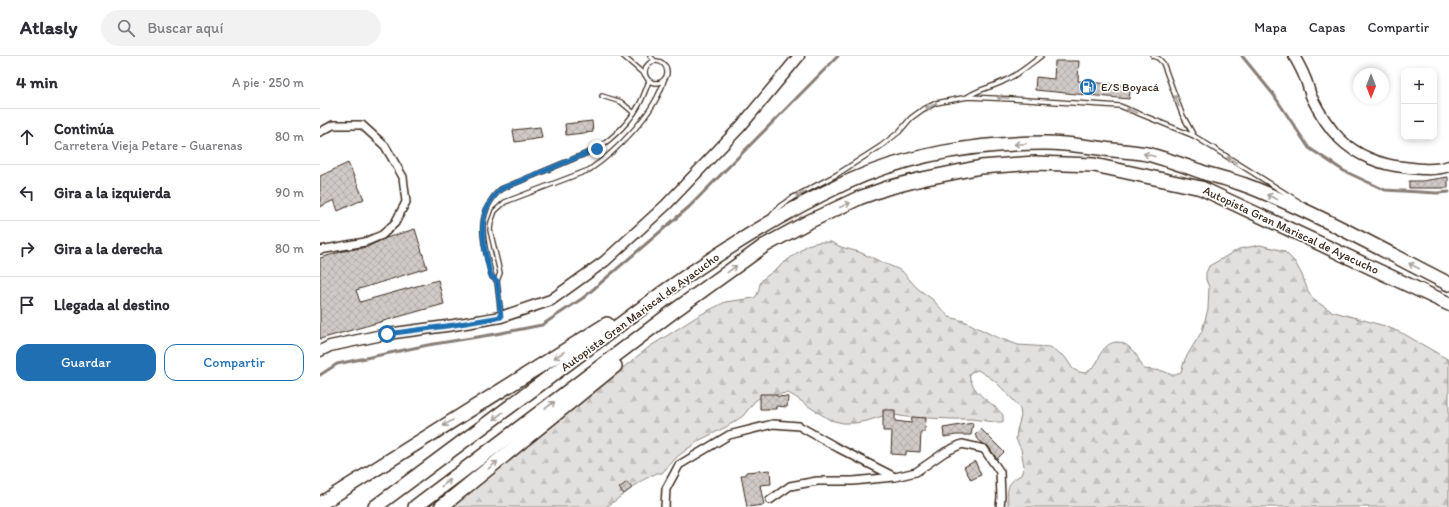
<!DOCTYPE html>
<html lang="es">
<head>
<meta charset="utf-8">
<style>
	body { margin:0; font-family:Itim,sans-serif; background:#f2f2f3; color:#2b2b33 }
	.controls { position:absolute; right:12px; top:12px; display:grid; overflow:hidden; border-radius:8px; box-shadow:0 2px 6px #0003 }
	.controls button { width:36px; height:36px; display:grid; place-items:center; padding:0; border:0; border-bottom:1px solid #e1e1e2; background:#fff; color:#2b2b33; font:20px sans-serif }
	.compass { position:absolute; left:1033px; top:12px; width:36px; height:36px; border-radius:50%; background:#fff; box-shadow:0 2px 6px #0003; rotate:180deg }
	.stop { position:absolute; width:12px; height:12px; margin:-9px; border:3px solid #1f6fb2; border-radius:50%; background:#fff }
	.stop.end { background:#1f6fb2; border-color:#fff; box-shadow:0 1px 4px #0008 }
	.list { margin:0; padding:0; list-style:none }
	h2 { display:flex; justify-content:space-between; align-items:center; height:52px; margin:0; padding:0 16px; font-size:17px }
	h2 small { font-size:13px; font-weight:400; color:#7c7c81 }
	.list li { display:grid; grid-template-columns:26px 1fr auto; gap:12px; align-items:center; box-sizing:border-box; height:56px; padding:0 16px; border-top:1px solid #e1e1e2 }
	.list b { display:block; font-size:15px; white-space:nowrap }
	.list p { margin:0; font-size:13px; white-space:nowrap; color:#7c7c81 }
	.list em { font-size:13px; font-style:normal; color:#7c7c81 }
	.actions { display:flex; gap:8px; padding:12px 16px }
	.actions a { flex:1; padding:9px 0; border:1px solid #1f6fb2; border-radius:12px; text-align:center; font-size:14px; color:#1f6fb2 }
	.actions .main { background:#1f6fb2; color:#fff }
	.icon { flex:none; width:22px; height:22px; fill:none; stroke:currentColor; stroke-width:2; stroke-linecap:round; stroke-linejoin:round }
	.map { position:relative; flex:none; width:1129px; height:451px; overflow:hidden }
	header { display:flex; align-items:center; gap:24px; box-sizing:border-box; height:56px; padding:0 20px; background:#fff; border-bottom:1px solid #e1e1e2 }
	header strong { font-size:19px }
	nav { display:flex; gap:22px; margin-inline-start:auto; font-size:14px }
	.search { width:280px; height:36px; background:#f2f2f3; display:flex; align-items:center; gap:10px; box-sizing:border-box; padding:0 14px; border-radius:22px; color:#7c7c81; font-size:15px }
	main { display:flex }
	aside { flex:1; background:#fff }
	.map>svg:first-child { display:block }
	.forest { fill:url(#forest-firs); stroke:#8e857e }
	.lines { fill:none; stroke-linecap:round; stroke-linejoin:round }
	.stream { stroke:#887e77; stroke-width:3 }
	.building { fill:url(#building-cross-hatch); stroke:#3b2a1e }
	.lane-casing { stroke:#3b2a1e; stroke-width:6 }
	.street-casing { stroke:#3b2a1e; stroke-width:10 }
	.secondary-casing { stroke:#3b2a1e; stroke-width:13 }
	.highway-casing { stroke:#3b2a1e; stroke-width:16 }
	.lane { stroke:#fff; stroke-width:3.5 }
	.street { stroke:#fff; stroke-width:7 }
	.secondary { stroke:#fff; stroke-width:10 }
	.highway { stroke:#fff; stroke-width:13 }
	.oneway { stroke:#a79f9a }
	.route { stroke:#1f6fb2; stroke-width:5 }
	.labels { text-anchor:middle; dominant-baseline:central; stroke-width:3.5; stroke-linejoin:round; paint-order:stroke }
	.poi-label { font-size:12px; fill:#3b2a1e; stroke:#fff; text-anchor:start }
	.street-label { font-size:12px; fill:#3b2a1e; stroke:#fff }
</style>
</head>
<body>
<header>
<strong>Atlasly</strong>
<div class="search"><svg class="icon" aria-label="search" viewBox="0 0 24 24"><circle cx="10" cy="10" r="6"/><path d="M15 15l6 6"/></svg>Buscar aquí</div>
<nav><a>Mapa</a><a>Capas</a><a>Compartir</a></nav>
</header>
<main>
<aside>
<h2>4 min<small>A pie · 250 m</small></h2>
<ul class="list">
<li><svg class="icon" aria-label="ahead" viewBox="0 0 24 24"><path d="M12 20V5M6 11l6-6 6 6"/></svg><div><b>Continúa</b><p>Carretera Vieja Petare - Guarenas</p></div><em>80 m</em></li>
<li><svg class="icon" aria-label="left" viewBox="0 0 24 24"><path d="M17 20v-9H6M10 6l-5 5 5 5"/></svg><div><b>Gira a la izquierda</b></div><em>90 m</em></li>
<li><svg class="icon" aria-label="right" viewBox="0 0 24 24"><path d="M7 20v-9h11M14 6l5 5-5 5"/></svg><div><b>Gira a la derecha</b></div><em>80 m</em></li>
<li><svg class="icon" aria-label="arrive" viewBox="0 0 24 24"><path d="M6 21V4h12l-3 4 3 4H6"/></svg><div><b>Llegada al destino</b></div></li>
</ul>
<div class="actions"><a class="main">Guardar</a><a>Compartir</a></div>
</aside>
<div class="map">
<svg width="1129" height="451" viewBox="0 0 1129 451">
	<defs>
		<pattern id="forest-firs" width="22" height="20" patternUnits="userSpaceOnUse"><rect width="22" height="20" fill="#e2e0de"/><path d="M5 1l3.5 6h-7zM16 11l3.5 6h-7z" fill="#c3c0be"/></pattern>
		<pattern id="building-cross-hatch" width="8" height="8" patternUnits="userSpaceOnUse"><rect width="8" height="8" fill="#cfcac7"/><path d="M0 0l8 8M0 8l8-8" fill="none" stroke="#b3aeaa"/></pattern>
	</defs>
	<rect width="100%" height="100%" fill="#fff"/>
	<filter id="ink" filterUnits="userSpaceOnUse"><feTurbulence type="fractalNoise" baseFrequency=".025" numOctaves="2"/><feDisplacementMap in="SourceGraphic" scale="8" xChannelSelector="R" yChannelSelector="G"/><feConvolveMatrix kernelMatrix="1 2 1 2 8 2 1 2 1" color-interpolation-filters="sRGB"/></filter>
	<g filter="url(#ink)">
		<path class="forest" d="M499,186h12l10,5 18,5 43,19 15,17 15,11 17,18 15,4 30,15 24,9 32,2 15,10 8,12 6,3 7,1c4,-3 9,-7 11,-11 2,-3 2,-6 4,-9 8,-13 20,-15 31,-3 5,4 8,13 12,19l19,2 9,4h4l5,-3 4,-13 17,-28 6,-22 1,-22 -3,-7v-7l3,-7 30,-17 21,-4 24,6 11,11 7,13 6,16 6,9 17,11 54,15 19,8 45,26v147h-441c0,-16 -4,-23 13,-32l3,-9 -3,-17 -5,-10 1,-9 4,-14 -1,-7 -4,-6 -21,-22 -17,-11 -7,2 -2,3c6,23 21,24 34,40v7h-9l-23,-3h-20l-45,-2 -17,-3 -22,7 -12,2h-12l-13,-3 -22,-14 -14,-10 -6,-3 -9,1 -20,4 -5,4 -11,14 -17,11 -26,13 -22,16 -16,17h-5l-16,8 -29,22 -7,4h-156l200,-160 49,-31 27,-14 29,-4c7,-5 3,-13 9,-19l44,-34z"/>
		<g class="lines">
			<g class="stream">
				<polyline points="922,0 953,38 989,92 1024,115 1065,134 1117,137 1129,136"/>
				<polyline points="0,319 17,308 108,289 176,278 222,269 263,242 369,151 518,0"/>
			</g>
		</g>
		<g class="building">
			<polygon points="735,5 759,5 758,25 811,30 809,43 715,34 716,21 734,23"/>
			<polygon points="272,65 273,76 246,79 245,68"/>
			<polygon points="220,71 222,82 195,86 193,74"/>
			<polygon points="28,107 44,143 18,155 14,144 0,151 0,120"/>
			<polygon points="1128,121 1128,132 1089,132 1089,125 1102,125"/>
			<polygon points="95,173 107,212 36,234 40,246 118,224 124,248 0,283 0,202 24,195 47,191 66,182"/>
			<polygon points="440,338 456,338 456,340 468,341 467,351 456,350 456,353 440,353"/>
			<polygon points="563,354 575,354 575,365 591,367 592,361 606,362 605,376 601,376 600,396 586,395 586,399 571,398 572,375 563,375"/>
			<polygon points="653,367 651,379 636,379 624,381 623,372"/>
			<polygon points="661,373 684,396 677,403 668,390 662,388 655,379"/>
			<polygon points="655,405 661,419 651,424 644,411"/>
			<polygon points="450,414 451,428 440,429 444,449 427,451 421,419 426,419 426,416"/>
			<polygon points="307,426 312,432 304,438 299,432"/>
		</g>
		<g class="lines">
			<defs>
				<g id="lane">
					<polyline points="303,0 325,19"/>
					<polyline points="330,0 335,5"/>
					<polyline points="833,0 838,2 843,7 862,58 874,80"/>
					<circle cx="336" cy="16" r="11"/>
					<polyline points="282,40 301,46 314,57"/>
					<path d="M649,40c10,-7 24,-9 35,-15 14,-6 25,-16 37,-25"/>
					<polyline points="452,159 460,150 472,142 516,119 561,90 579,76 591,62 602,54 616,47 648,41 692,43 800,50 874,80 978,145"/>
					<path d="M177,225l-5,-4 -1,-4c-8,-30 -17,-60 10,-84l96,-40c17,-12 32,-26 42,-44 4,-7 7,-16 10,-24"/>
					<path d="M181,260l-4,-35 3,-8 -10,-43 1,-8 4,-11 10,-9 84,-32c27,-18 67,-58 75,-90"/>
				</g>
				<g id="street">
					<polyline points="0,76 13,69 42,69 65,90 83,121 86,146 75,167 62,179 45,186 0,194"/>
					<polyline points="450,444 470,430 497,425 533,425 574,421"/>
					<polyline points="345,451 346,433 359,409 409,379 453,368 479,370 518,392 575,421 596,416 625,396 642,388 664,393 680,416 681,441 680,451"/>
				</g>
				<g id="secondary">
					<path d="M974,0c4,7 8,14 11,22 3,6 4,14 7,20 7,14 17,30 28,41 16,16 41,26 63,28 15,2 32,4 46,-1"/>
					<polyline points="0,295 10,290 67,278 134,269 181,261 231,244 285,205 346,149 421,70 479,0"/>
				</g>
				<g id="highway">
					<polyline points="0,448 287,268"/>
					<path d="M55,451l286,-213c57,-41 120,-81 184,-111 61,-28 132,-40 200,-40 22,0 45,4 68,7 11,1 23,2 34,4 20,5 41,13 61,20 15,4 30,8 45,14 67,27 131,63 196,96"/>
					<polyline points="95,451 354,255 444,190 488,166 539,142 567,132 602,123 661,111 715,107 774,109 881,132 1129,248"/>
					<polyline points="121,451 295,310"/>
				</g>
			</defs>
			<use href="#lane" class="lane-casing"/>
			<use href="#street" class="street-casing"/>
			<use href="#secondary" class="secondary-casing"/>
			<use href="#highway" class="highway-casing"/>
			<use href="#lane" class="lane"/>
			<use href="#street" class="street"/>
			<use href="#secondary" class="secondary"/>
			<use href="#highway" class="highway"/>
		</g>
		<defs><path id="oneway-shaft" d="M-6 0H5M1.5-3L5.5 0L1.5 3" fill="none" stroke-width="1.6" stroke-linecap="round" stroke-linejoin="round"/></defs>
		<g class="oneway">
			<use href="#oneway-shaft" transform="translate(683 42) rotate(-177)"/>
			<use href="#oneway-shaft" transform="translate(857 45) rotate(-110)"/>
			<use href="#oneway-shaft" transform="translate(611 50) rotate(153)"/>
			<use href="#oneway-shaft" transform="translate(812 55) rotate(-160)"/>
			<use href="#oneway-shaft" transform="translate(700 88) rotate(177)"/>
			<use href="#oneway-shaft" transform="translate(829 99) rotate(-166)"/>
			<use href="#oneway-shaft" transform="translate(912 104) rotate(-147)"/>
			<use href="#oneway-shaft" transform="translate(481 138) rotate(151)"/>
			<use href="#oneway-shaft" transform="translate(952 141) rotate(-156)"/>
			<use href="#oneway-shaft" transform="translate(525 149) rotate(-25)"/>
			<use href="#oneway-shaft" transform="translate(1094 210) rotate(-153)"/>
			<use href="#oneway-shaft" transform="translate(412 213) rotate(-36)"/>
			<use href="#oneway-shaft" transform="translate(239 299) rotate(147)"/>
			<use href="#oneway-shaft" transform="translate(230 349) rotate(-37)"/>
			<use href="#oneway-shaft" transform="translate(178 360) rotate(143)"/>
			<use href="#oneway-shaft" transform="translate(128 367) rotate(148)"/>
			<use href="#oneway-shaft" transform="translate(173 409) rotate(-39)"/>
			<use href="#oneway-shaft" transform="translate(126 427) rotate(-37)"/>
		</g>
	</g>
	<g class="lines" filter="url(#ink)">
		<path class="route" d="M67,278l67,-9 47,-8 -4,-36 -5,-4 -2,-4c-7,-30 -16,-60 11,-84l96,-40"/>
	</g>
	<defs>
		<symbol id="fuel-disc" viewBox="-11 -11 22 22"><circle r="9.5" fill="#1f6fb2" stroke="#fff"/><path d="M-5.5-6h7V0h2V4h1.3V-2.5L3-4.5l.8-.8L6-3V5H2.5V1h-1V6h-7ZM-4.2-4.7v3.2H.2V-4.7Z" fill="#fff"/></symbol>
	</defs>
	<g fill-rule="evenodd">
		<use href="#fuel-disc" x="758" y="21" width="20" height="20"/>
	</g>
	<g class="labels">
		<g class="poi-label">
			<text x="781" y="31">E/S Boyacá</text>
		</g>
		<g class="street-label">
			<text transform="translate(971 174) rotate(25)">Autopista Gran Mariscal de Ayacucho</text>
			<text transform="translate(320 256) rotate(-36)">Autopista Gran Mariscal de Ayacucho</text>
		</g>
	</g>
</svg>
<div class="controls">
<button>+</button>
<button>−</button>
</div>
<svg class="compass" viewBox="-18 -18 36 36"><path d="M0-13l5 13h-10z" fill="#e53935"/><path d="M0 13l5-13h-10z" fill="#7c7c81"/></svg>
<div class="stop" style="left:67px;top:278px"></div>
<div class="stop end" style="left:277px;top:93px"></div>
</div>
</main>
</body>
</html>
